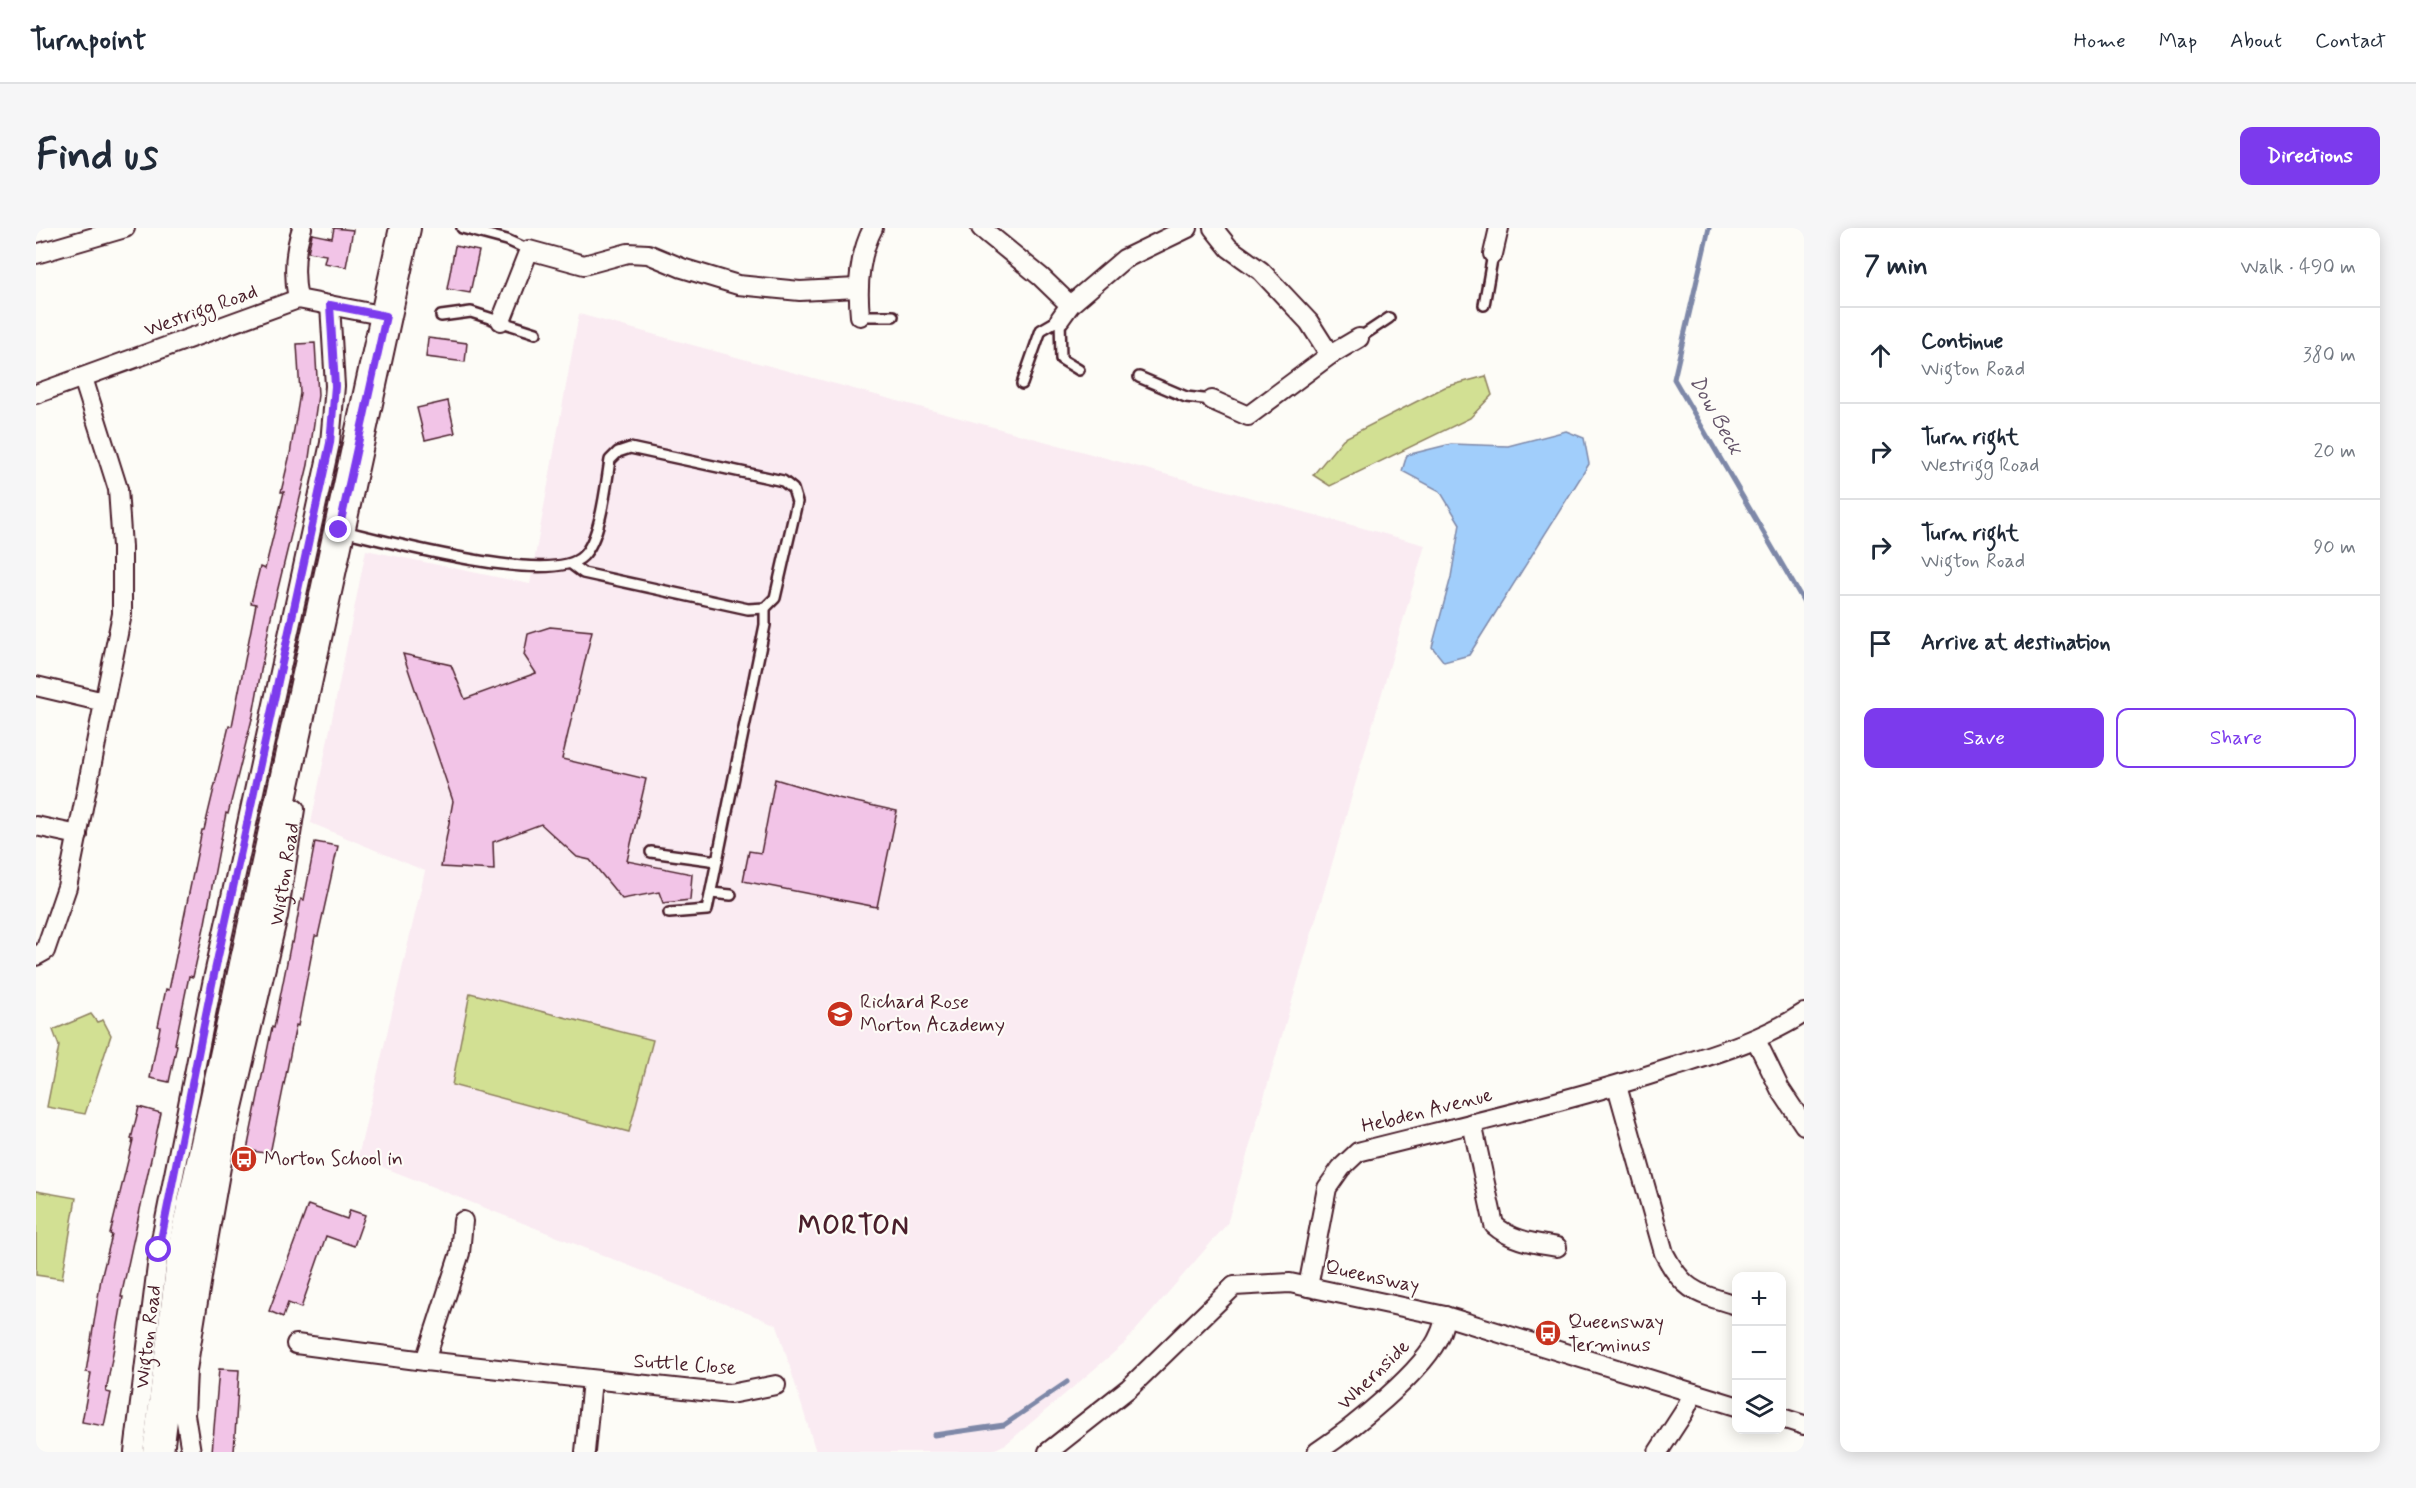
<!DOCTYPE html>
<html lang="en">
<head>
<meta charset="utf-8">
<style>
	body { margin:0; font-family:Mynerve,sans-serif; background:#f6f6f7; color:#1f2937 }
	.controls { position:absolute; right:18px; bottom:18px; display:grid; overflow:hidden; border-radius:12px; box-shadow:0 3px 15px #0003 }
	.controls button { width:54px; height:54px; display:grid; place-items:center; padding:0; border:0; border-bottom:2px solid #e0e1e3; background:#fff; color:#1f2937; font:30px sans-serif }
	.stop { position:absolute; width:18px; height:18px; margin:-14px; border:4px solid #7c3aed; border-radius:50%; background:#fff }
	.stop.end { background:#7c3aed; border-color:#fff; box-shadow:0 2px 6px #0008 }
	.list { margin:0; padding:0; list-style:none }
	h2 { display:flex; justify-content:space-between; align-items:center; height:78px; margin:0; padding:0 24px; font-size:26px }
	h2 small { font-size:20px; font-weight:400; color:#747a83 }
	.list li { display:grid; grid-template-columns:39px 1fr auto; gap:18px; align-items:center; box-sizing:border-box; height:96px; padding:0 24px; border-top:2px solid #e0e1e3 }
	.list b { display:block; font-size:22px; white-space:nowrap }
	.list p { margin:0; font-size:20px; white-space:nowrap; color:#747a83 }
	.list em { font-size:20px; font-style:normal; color:#747a83 }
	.actions { display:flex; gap:12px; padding:18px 24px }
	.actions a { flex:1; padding:14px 0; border:2px solid #7c3aed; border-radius:12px; text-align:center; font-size:21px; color:#7c3aed }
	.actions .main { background:#7c3aed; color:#fff }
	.icon { flex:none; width:33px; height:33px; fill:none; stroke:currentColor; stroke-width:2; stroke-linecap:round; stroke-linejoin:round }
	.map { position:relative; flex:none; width:1768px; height:1224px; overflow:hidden; border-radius:12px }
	header { display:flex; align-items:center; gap:36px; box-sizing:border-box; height:84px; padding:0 30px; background:#fff; border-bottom:2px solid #e0e1e3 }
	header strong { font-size:28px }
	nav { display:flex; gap:33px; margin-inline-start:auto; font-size:21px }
	.intro { display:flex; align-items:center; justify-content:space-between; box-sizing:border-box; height:144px; padding:0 36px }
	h1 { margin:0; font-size:42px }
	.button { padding:15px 27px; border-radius:12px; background:#7c3aed; color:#fff; font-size:21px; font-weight:700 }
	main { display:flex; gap:36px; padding:0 36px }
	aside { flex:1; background:#fff; border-radius:12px; box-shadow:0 3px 15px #0003 }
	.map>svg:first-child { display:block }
	.built { fill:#faebf2 }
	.green { fill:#d2e093; stroke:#8e805f; stroke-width:1.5 }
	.water { fill:#a1cefb; stroke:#7e88a8; stroke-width:1.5 }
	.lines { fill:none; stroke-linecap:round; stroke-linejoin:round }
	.stream { stroke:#7e88a8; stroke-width:5 }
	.building { fill:#f2c4e7; stroke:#4a1f2b; stroke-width:1.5 }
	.lane-casing { stroke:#4a1f2b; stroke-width:14 }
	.street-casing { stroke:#4a1f2b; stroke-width:22 }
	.primary-casing { stroke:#4a1f2b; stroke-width:34 }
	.lane { stroke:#fdfcf7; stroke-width:9 }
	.street { stroke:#fdfcf7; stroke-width:18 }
	.primary { stroke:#fdfcf7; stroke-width:30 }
	.route { stroke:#7c3aed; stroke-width:8 }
	.labels { text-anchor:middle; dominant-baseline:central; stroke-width:4.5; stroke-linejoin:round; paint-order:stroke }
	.street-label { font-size:20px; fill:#4a1f2b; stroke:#fdfcf7 }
	.poi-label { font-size:20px; fill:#4a1f2b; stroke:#fdfcf7; text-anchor:start }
	.water-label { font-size:21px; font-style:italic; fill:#645469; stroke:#fdfcf7 }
	.district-label { font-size:26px; font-weight:bold; letter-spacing:1.5px; fill:#4a1f2b; stroke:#fdfcf7 }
</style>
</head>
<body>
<header>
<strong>Turnpoint</strong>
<nav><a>Home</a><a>Map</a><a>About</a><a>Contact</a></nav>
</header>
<div class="intro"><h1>Find us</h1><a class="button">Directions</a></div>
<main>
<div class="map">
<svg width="1768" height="1224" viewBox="0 0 1768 1224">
	<rect width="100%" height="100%" fill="#fdfcf7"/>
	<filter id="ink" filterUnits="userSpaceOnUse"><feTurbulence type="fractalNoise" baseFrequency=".0167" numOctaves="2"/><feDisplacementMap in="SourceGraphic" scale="12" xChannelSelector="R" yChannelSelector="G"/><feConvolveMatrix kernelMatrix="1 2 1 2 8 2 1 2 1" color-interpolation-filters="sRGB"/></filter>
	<g filter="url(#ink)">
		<polygon class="built" points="543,86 1389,317 1191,996 1088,1116 970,1216 953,1224 780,1224 741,1097 322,929 389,643 275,595 330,322 494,356"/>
		<g class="green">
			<polygon points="1450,148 1456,167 1434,190 1294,258 1277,247 1307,211 1409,159"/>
			<polygon points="434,765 617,812 593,904 416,857"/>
			<polygon points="55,786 61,794 67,792 75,807 49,886 11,879 23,818 17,802"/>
			<polygon points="0,963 40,970 26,1051 0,1047"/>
		</g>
		<polygon class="water" points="1530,203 1548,210 1553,236 1433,427 1408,434 1396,419 1415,349 1424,296 1404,263 1366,243 1371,227 1415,216 1472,218"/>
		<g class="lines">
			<g class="stream">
				<polyline points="1673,0 1638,151 1768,374"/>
				<polyline points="898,1207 968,1197 1031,1154"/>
			</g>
		</g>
		<g class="building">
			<polygon points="298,0 317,2 310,39 288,35 290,27 272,24 276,6 296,10"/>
			<polygon points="419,18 443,23 434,65 411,61"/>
			<polygon points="392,110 431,115 429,134 390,129"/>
			<polygon points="279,115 282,167 272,237 234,393 217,487 192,586 190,585 169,695 157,749 153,748 139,816 141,817 133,854 114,850 124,799 122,798 130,761 133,762 166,602 168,602 193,498 196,498 220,376 215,375 224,339 229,341 248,264 245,264 254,226 264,165 261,116"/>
			<polygon points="412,173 419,205 389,212 381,180"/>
			<polygon points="514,399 556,403 526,531 610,551 591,633 656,646 654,672 627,675 623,664 586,671 554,632 541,629 505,596 457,614 458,642 405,639 417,573 367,426 415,437 429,471 500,445 488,427 492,406"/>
			<polygon points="739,551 802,570 861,583 841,679 707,653 713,623 725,625"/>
			<polygon points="279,614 302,618 282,708 279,708 262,798 260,797 234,926 211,922 236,799 238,800 255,714 257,715 265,671 268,672"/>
			<polygon points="103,879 125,885 85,1069 87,1069 70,1164 75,1165 68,1198 46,1194 55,1145 50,1144 65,1051 76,1007 74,1006 97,912 95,911"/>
			<polygon points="272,977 311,991 314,982 329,987 318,1018 290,1008 265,1080 252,1075 247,1089 233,1083"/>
			<polygon points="183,1141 203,1142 198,1224 176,1224"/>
		</g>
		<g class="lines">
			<defs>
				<g id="lane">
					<polyline points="426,0 471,12 493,22"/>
					<polyline points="1448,77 1457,26"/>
					<polyline points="405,88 435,84 500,105"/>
					<polyline points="824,88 857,88"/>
					<polyline points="1323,110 1353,90"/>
					<polyline points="1103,149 1150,169 1176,172"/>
					<polyline points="986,156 1005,102 1024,91 1025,131 1043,142"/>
					<path d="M307,303c42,10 210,56 240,25 18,-18 23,-71 27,-96l8,-8 12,-4 153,33 10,8 4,13 -22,96 -10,10 -17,1 -165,-36 -12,-9"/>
					<polyline points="615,624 681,633"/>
					<polyline points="675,665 695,667"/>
					<polyline points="633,685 671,682 729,397 729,380"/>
				</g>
				<g id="street">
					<polyline points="945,0 1005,49 1034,77"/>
					<polyline points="1177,0 1193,20 1225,43 1273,94 1294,127"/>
					<polyline points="0,26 89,0"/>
					<polyline points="1457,26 1463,0"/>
					<path d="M262,71c-5,-25 -4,-47 4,-71"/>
					<path d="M824,88c-3,-30 -1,-61 13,-88"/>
					<polyline points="1024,91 1034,77 1088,31 1152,0"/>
					<polyline points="465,93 493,22 548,37 592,25 612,26 646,40 702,57 764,63 821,60"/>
					<polyline points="0,166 262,71 350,88"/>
					<polyline points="1176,172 1212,188 1294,127 1323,110"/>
					<polyline points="0,458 68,474"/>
					<polyline points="0,598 42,607"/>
					<polyline points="0,728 9,723 31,659 86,386 86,319 82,261 47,150"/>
					<polyline points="1720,812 1744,861 1768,897"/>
					<path d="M1581,858l47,167c20,39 33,40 72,52"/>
					<path d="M1436,895l22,102c18,16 40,18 63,22"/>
					<path d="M1272,1059l19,-99 14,-20 17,-16c106,-27 213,-51 316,-85 46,-15 90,-28 130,-54"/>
					<polyline points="260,1116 389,1133 694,1166 740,1157"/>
					<polyline points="389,1133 424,1025 427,993"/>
					<polyline points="1746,1190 1768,1197"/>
					<path id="s1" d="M98,1224l25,-202 53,-266 118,-541 5,-57 -5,-81"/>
					<path id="s2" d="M155,1224l-6,-37 2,-45 19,-118 21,-119 51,-217 17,-107 -16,-3"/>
					<polyline points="549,1224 556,1152"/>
					<polyline points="1012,1224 1093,1160 1198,1058 1254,1055 1409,1088 1700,1178"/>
					<path d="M1281,1224c33,-22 109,-82 123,-118 3,-6 4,-12 5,-18"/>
					<polyline points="1622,1224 1648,1184 1657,1165"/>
				</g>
				<polyline id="primary" points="122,1224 148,1017 369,0"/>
			</defs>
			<use href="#lane" class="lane-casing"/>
			<use href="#street" class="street-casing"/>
			<use href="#primary" class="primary-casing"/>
			<use href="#lane" class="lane"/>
			<use href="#street" class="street"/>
			<use href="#primary" class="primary"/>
		</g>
	</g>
	<g class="lines" filter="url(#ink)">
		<polyline class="route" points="123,1022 176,756 294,215 299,158 294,77 350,88 303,302"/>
	</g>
	<defs>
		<symbol id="school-disc" viewBox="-11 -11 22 22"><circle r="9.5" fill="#c8321e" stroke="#fdfcf7"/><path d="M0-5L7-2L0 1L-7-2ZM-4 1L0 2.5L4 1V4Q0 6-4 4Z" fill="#fff"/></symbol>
		<symbol id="bus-disc" viewBox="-11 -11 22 22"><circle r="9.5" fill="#c8321e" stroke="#fdfcf7"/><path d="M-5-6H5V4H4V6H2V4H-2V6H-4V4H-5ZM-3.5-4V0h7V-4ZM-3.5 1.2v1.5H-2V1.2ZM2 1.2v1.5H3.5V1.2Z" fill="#fff"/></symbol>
	</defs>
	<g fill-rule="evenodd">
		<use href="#school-disc" x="789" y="771" width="30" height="30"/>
		<use href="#bus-disc" x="193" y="916" width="30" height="30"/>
		<use href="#bus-disc" x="1497" y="1090" width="30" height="30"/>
	</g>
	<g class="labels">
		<g class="street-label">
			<text transform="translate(165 83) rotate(-20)">Westrigg Road</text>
			<text stroke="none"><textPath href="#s2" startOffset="588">Wigton Road</textPath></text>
			<text transform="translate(1391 883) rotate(-14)">Hebden Avenue</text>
			<text transform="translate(1336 1049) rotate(12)">Queensway</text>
			<text stroke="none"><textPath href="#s1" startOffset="116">Wigton Road</textPath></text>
			<text transform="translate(649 1137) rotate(4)">Suttle Close</text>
			<text transform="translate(1338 1147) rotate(-44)">Whernside</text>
		</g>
		<g class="poi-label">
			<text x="824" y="774">Richard Rose<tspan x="824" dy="23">Morton Academy</tspan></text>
			<text x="228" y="931">Morton School in</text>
			<text x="1532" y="1094">Queensway<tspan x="1532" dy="23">Terminus</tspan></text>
		</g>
		<g class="water-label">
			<text transform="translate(1680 187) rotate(61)">Dow Beck</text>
		</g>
		<g class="district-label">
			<text x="818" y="999">MORTON</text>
		</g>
	</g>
</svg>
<div class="controls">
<button>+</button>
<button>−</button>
<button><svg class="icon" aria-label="layers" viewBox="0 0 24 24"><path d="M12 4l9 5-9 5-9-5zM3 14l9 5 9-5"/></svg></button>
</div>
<div class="stop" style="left:123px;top:1022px"></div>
<div class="stop end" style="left:303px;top:302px"></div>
</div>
<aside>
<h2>7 min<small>Walk · 490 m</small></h2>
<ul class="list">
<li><svg class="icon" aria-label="ahead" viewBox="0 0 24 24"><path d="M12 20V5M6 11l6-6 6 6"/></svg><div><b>Continue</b><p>Wigton Road</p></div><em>380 m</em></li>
<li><svg class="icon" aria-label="right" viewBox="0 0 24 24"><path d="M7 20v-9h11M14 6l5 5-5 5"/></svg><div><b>Turn right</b><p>Westrigg Road</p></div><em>20 m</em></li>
<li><svg class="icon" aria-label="right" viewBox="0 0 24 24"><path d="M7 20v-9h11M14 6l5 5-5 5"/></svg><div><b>Turn right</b><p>Wigton Road</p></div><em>90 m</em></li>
<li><svg class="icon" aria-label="arrive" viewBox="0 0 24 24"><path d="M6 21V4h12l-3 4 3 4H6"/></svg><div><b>Arrive at destination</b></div></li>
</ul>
<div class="actions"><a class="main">Save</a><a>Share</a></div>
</aside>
</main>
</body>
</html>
